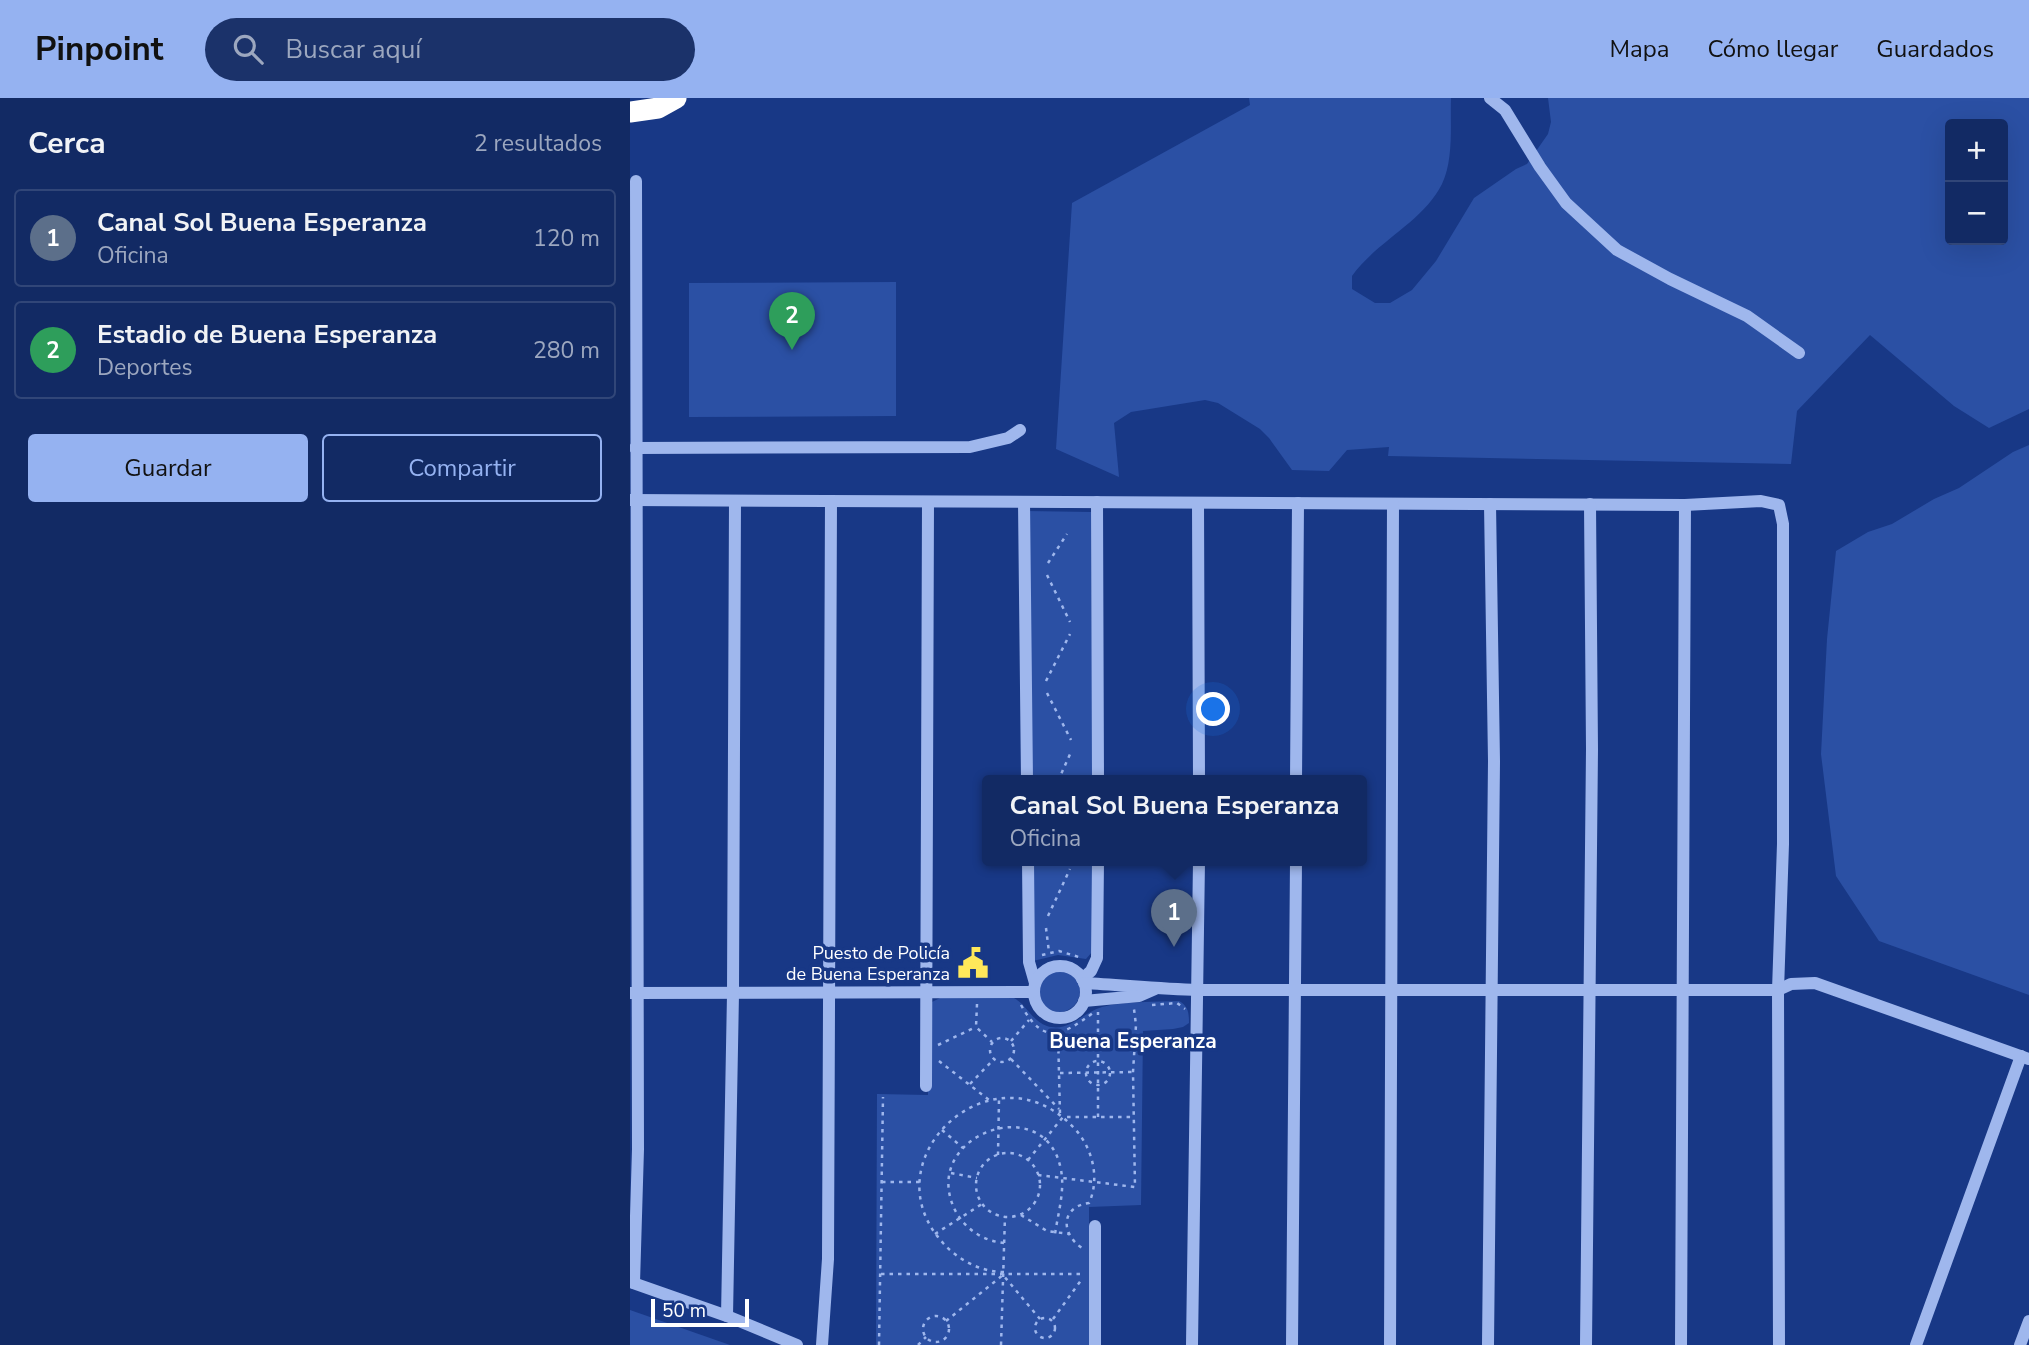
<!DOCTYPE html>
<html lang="es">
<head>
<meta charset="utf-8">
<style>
	body { margin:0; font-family:"Nunito Sans",sans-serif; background:#1b326a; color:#f1f3f6 }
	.controls { position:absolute; right:21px; top:21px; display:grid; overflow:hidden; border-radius:7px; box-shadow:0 7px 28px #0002 }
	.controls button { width:63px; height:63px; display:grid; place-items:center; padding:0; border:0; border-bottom:2px solid #314678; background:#122a64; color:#f1f3f6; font:35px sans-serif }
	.scale { position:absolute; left:21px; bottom:18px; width:98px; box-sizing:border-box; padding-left:7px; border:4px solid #fff; border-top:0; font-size:19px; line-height:24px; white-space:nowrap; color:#fff; -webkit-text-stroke:5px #183886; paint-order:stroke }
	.you { position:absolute; left:584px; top:612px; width:24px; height:24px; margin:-18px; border:5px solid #fff; border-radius:50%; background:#1a73e8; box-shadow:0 0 0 10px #1a73e833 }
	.badge { display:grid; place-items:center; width:46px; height:46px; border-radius:50%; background:#95b2f1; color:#fff; font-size:23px; font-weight:700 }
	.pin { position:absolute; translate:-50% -58px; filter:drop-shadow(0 2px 4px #0008) }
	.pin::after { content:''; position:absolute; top:37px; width:24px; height:21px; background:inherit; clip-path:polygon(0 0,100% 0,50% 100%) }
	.popup { position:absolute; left:352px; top:677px; width:385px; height:91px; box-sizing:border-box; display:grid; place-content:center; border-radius:7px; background:#122a64; filter:drop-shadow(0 2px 5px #0005); font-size:23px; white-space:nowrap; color:#9ca7bf }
	.popup b { font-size:26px; color:#f1f3f6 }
	.popup::after { content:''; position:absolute; left:50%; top:100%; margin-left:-14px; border:14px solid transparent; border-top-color:#122a64 }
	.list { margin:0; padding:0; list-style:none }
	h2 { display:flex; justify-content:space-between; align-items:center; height:91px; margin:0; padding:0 28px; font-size:30px }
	h2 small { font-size:23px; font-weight:400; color:#9ca7bf }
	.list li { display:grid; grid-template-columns:46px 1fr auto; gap:21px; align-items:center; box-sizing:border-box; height:98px; margin:0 14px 14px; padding:0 14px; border:2px solid #314678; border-radius:7px }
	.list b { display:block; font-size:26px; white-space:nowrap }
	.list p { margin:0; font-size:23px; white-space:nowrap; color:#9ca7bf }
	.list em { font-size:23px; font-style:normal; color:#9ca7bf }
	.actions { display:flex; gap:14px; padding:21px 28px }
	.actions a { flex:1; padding:16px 0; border:2px solid #95b2f1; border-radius:7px; text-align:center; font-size:24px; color:#95b2f1 }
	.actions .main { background:#95b2f1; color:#111 }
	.icon { flex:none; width:38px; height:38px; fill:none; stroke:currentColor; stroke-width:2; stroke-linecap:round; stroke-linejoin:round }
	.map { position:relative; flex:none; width:1399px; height:1247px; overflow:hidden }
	header { display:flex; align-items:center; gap:42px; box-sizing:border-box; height:98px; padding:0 35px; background:#95b2f1; color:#111 }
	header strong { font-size:33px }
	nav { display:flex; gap:38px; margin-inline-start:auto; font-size:24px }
	.search { width:490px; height:63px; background:#1b326a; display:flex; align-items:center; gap:18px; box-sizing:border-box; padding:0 24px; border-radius:38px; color:#9ca7bf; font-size:26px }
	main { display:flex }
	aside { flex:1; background:#122a64 }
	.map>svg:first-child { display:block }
	.green { fill:#2b50a4; fill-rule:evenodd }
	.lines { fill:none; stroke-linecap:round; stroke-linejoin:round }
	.path { stroke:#9fb7ed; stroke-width:2.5; stroke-dasharray:3.5 5; stroke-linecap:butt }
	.minor { stroke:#9fb7ed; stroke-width:12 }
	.highway { stroke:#fff; stroke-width:21 }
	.labels { text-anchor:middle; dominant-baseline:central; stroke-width:7; stroke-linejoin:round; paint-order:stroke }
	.poi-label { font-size:18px; fill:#fff; stroke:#183886; text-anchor:end }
	.quarter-label { font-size:21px; font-weight:bold; fill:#fff; stroke:#183886 }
</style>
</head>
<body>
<header>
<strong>Pinpoint</strong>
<div class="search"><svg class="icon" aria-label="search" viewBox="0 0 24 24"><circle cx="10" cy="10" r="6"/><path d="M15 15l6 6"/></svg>Buscar aquí</div>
<nav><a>Mapa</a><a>Cómo llegar</a><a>Guardados</a></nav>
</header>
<main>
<aside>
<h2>Cerca<small>2 resultados</small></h2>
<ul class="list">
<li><span class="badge" style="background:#5c6f8a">1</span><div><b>Canal Sol Buena Esperanza</b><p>Oficina</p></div><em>120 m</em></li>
<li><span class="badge" style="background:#2e9e5b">2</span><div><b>Estadio de Buena Esperanza</b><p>Deportes</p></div><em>280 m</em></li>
</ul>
<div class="actions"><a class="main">Guardar</a><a>Compartir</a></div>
</aside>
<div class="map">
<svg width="1399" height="1247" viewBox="0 0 1399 1247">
	<rect width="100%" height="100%" fill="#183886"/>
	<g class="green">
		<path d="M619,0h202c-1,26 3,61 -9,86 -19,38 -65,57 -90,92v13l23,14h15l22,-13 24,-29 38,-63 42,-29 11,-5 21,-30 3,-12 -3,-24h481v311l-40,19 -35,-22 -84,-71 -73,76 -6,53 -403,-8 1,-9 -42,3 -18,21 -37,-1 -23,-32 -9,-9 -42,-26 -13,-3 -74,12 -17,11 5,54 -63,-28 16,-246 178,-98zM1320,26h53v116h-53z"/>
		<polygon points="266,184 266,318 59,319 59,185"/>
		<polygon points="1399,347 1399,897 1249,843 1206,778 1191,656 1197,541 1206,453 1238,434 1262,426 1304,401 1329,390 1383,354"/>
		<polygon points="396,413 461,414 463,683 397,683"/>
		<polygon points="397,763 463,763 462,854 456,861 428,857 403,863"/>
		<circle cx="429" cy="893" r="21"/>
		<path d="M310,900h74c13,7 18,23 33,28 22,7 36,-14 55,-19 22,-6 54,-5 77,-6 9,5 10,11 10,22l-6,4 -10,2 -30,2 -2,174 -52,2v138h-213l1,-251 51,1v-85l4,-8z"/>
		<polygon points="0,1212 100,1247 0,1247"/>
	</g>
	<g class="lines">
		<g class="path">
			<polyline points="418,465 437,436"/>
			<polyline points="417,477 440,524"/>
			<polyline points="416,583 440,536"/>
			<polyline points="417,595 441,642"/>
			<polyline points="428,683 441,654"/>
			<polyline points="418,818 440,771"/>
			<polyline points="416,830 419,854"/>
			<polyline points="412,857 429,853 452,860"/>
			<polyline points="347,906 346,929 362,944"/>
			<path d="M391,907c23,41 40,31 72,8"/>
			<polyline points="522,907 547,905 555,911"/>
			<polyline points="428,935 430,1016"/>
			<circle cx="372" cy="952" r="12"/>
			<polyline points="381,943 399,922"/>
			<polyline points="308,947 346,929"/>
			<polyline points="381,961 429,1011"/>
			<circle cx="468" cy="975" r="12"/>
			<polyline points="309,963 359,1002"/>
			<polyline points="430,975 503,974"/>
			<polyline points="340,986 364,961"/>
			<polyline points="468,1019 468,914"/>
			<polyline points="312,1032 333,1050"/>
			<circle cx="378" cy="1087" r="32"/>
			<polyline points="368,1057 369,1001"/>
			<polyline points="398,1062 433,1019 504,1019"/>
			<polyline points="321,1075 347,1080"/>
			<polyline points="408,1077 505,1089 503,974 506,927 504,911"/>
			<polyline points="252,1084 290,1084"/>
			<polyline points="391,1117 417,1133 439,1136"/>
			<polyline points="305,1136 352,1106"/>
			<path d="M374,1145c-20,-2 -38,-13 -48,-31 -40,-76 90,-124 105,-42 4,20 -3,44 -6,64"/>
			<path d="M374,1174c-23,0 -46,-12 -61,-29 -77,-84 52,-202 132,-114 18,20 25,50 14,74 -29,4 -28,31 -7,45"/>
			<polyline points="251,1176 454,1176"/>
			<circle cx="306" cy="1231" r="13"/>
			<circle cx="415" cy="1230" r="10"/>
			<polyline points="423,1221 452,1181"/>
			<polyline points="316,1223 373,1177 410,1221"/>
			<polyline points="249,1247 253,999"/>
			<polyline points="288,1247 296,1239"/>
			<polyline points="371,1247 375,1118"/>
		</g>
		<g class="minor">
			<polyline points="860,0 875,12 910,69 936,105 987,152 1040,181 1117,218 1169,255"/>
			<polyline points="5,350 340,349 378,340 390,332"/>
			<polyline points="0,402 1055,407 1131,403 1149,407 1153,426 1153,746 1148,892 1149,1247"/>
			<polyline points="394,404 397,683"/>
			<polyline points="467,404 468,683"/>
			<polyline points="568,405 569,683"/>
			<polyline points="666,683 668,405"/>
			<polyline points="398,763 399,864 405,885"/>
			<circle cx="430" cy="894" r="26"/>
			<polyline points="452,881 461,873 467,860 468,763"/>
			<path d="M454,885c38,2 76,6 114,7h580l13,-6 24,-1 214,76"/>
			<polyline points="0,895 403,894"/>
			<polyline points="454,903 509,898 525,891"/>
			<polyline points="296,988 298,404"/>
			<polyline points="0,1184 97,1218 167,1247"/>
			<polyline points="4,1185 8,1051 6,83"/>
			<polyline points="97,1218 103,896 105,403"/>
			<polyline points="192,1247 198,1161 201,403"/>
			<polyline points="465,1247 465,1128"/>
			<polyline points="562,1247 569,763"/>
			<polyline points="662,1247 666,763"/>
			<polyline points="760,1247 763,406"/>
			<polyline points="858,1247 864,663 860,406"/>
			<polyline points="956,1247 962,651 960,406"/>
			<polyline points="1051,1247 1055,407"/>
			<polyline points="1286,1247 1391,958"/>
			<polyline points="1390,1247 1399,1223"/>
		</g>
		<polyline class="highway" points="0,14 28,10 46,0"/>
	</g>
	<defs>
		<symbol id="civic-bare" viewBox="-9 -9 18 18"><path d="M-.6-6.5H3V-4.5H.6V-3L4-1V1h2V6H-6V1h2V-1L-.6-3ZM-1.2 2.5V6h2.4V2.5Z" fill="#ffe85a" stroke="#183886" stroke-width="2.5" paint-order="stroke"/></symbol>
	</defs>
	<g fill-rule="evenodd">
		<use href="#civic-bare" x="321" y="843" width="44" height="44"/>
	</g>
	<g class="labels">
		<g class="poi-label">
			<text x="320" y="855">Puesto de Policía<tspan x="320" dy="21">de Buena Esperanza</tspan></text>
		</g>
		<g class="quarter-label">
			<text x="503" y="943">Buena Esperanza</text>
		</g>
	</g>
</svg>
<div class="controls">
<button>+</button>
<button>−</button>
</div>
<div class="scale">50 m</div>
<div class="you"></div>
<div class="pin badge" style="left:544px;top:849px;background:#5c6f8a">1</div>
<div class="popup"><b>Canal Sol Buena Esperanza</b>Oficina</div>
<div class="pin badge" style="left:162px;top:252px;background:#2e9e5b">2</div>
</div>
</main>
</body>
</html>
